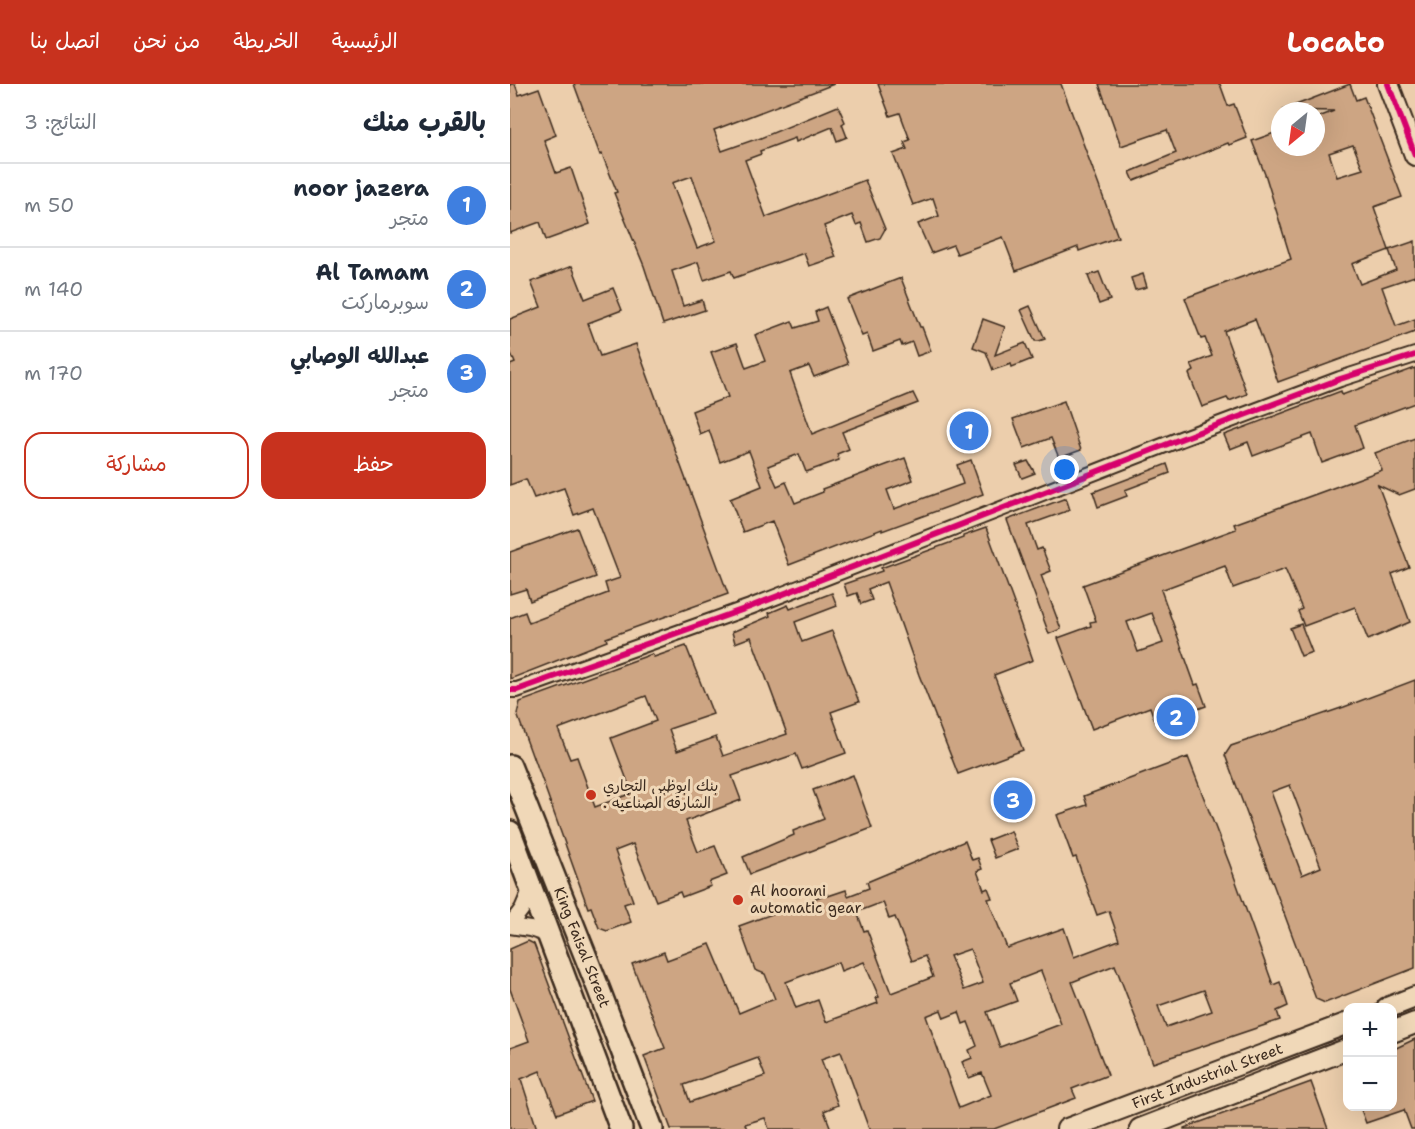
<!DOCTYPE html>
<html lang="ar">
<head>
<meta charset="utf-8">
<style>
	body { margin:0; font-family:"Shantell Sans","Playpen Sans Arabic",sans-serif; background:#f2f2f3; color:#1f2937; direction:rtl }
	.controls { position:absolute; right:18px; bottom:18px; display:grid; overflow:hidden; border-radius:12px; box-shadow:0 6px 24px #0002 }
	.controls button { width:54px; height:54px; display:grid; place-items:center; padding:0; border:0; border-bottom:2px solid #e0e1e3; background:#fff; color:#1f2937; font:30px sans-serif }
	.compass { position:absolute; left:761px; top:18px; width:54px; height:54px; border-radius:50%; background:#fff; box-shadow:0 6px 24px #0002; rotate:209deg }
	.you { position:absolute; left:555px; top:386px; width:21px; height:21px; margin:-15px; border:4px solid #fff; border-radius:50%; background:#1a73e8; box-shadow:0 0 0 9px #1a73e833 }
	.badge { display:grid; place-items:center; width:39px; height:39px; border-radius:50%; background:#c8321e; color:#fff; font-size:20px; font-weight:700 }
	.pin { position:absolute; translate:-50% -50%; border:3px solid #fff; box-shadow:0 2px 6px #0006 }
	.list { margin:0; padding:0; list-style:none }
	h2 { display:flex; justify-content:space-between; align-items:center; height:78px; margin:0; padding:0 24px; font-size:26px }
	h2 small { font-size:20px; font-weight:400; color:#747a83 }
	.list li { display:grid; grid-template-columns:39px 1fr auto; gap:18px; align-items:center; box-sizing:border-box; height:84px; padding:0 24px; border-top:2px solid #e0e1e3 }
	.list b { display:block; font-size:22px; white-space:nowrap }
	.list p { margin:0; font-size:20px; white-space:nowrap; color:#747a83 }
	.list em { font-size:20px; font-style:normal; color:#747a83 }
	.actions { display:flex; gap:12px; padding:18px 24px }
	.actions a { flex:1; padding:14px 0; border:2px solid #c8321e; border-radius:18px; text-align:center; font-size:21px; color:#c8321e }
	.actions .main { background:#c8321e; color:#fff }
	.map { position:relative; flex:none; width:905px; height:1045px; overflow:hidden; direction:ltr }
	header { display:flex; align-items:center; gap:36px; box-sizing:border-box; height:84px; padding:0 30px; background:#c8321e; color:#fff }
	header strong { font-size:28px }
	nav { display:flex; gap:33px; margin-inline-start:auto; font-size:21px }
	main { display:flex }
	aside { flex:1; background:#fff }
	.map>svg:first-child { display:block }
	.building { fill:#cda583; stroke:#3b2a1e; stroke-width:1.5; fill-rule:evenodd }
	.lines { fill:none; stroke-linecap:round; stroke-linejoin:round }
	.street-casing { stroke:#3b2a1e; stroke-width:18 }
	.secondary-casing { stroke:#3b2a1e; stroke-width:24 }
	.primary-casing { stroke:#3b2a1e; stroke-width:26 }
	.street { stroke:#f0d8b8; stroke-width:14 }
	.secondary { stroke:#f0d8b8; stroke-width:20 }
	.primary { stroke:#f0d8b8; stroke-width:21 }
	.cycleway-casing { stroke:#f0d8b8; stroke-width:10 }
	.cycleway { stroke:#d6006c; stroke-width:6 }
	.poi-dot { fill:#c8321e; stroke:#f0d8b8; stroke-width:2 }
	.labels { text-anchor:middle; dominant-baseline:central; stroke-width:6; stroke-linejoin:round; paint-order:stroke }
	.poi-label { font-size:15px; fill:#3b2a1e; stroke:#f0d8b8; text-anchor:start }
	.street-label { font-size:15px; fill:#3b2a1e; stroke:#f0d8b8 }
</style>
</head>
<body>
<header>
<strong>Locato</strong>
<nav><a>الرئيسية</a><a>الخريطة</a><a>من نحن</a><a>اتصل بنا</a></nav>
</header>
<main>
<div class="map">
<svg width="905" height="1045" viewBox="0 0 905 1045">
	<rect width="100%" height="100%" fill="#ecceac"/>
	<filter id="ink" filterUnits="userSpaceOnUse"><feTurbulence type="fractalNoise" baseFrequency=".0167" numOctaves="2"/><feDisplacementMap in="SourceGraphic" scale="12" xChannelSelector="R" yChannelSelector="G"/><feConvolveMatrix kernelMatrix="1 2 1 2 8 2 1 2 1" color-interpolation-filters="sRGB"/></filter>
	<g filter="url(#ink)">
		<g class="building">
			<polygon points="0,0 5,0 9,11 29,4 46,51 34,56 46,89 61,84 80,140 36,156 30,138 0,149"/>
			<path d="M64,0h260l-120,46 8,21 34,-12v1l82,-34 7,16 -3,2 5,13 -10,4 -5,-14 -36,15 -1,-4 -35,13 1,3 -16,6 21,57 99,-37 20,49 -5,9 -12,4 -7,-19 -5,2 -4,-10 -28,11 12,31 -27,9 -5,-13 -70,25 -3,-7 -27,9 -6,-18 -26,9 11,35 19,-6 3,10 -42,14 -19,-58 -30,-73 3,-1 -15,-38 -2,1zM182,92l24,65 -19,7 -25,-65z"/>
			<polygon points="368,0 551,0 608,153 569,167 568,163 506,187 493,153 447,170 443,161 421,169 408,140 429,132 423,114 403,121 383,70 397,65 394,58 400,56 390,29 380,32"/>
			<polygon points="589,0 710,0 718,22 724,20 737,54 719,61 718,59 624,97 620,88 666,69 657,46 611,62"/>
			<path d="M840,0l6,16 8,-3 38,100 -28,10 15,43 26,-9v35l-33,11 14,39 19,-7v13l-137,50 -23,-63 -31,12 23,63 -18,7 -2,-3 -25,9 -13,-33 5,-3 -3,-7 21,-8 -7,-18 -4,1 -16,-41 106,-39 -25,-82 -14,-36 28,-10v16h36v-29l18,-7 -51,-1zM843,61l10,24 -26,8 -8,-24zM879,166l7,20 -36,14 -8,-20z"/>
			<polygon points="62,182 75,215 103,204 112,226 78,239 90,272 126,260 218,510 96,554 97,557 0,595 0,534 15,528 19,539 98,509 95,499 110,494 83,424 64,431 54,404 24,414 16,395 0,401 0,281 5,279 0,267 0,235 31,223 21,198"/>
			<polygon points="589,188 600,216 589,220 578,192"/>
			<polygon points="633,190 637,203 625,206 621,194"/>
			<polygon points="391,194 410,243 412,243 421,267 407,272 402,258 392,262 390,257 363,267 357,250 352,252 337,215"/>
			<polygon points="520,222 535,255 529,257 525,257 511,226"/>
			<polygon points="316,223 338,280 304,293 299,282 280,289 302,350 403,309 408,319 332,348 339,365 327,370 329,376 296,388 289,370 258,382 267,402 276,398 285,419 313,408 312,405 395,374 403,396 377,406 384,425 453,400 447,381 461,376 473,410 372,447 372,445 279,481 262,437 233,448 220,415 252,402 239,367 210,378 199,346 190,350 182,327 218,313 201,268 227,259 236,284 255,277 245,251 282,237 285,244 308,237 305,228"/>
			<polygon points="473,235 495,243 485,271 515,259 522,275 502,283 501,280 483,286 476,268 463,263"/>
			<polygon points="905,284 905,319 845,341 853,364 812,379 802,350 743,372 738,358 720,365 714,351 831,307 832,311"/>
			<polygon points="554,317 571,366 549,374 541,354 514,364 503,335"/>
			<path d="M905,354v51l-16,6 -21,-10 31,82 -17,7 18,48 -42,18 -13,-33 -51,19 -6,-15 4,-2 -17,-40 -52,19 -8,-22 -64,24 34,95 3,-1 8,22 -50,18 -6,-17 -58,22 -34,-91 33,-12 -1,-4 6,-1 -13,-36 153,-56 -2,-5 148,-54 -7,-17zM642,529l11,30 -25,9 -11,-30z"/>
			<polygon points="518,377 525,389 512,394 506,381"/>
			<polygon points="657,380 660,389 615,406 617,412 588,423 583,408"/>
			<polygon points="556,414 560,426 518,441 527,466 532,464 541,487 531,491 551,545 539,550 497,436"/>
			<polygon points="67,444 86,493 20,517 16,505 0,510 0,468"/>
			<polygon points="476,444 508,530 507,530 523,576 484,591 513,666 448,690 409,591 376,498 358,505 362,516 351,520 347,509 338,512 334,500 372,487 371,484 453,454 453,452"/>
			<path d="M322,509l5,13 -42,16 7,20 30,-11 27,71 -28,10 15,41 -44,16 -6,-15 -64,22 9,24 -55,21 12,31 17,-6 12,29 -18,7 2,4 -29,11 -2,-5 -24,9 -23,-57 -18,7 18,50 -9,3 7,18 -24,9 -8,-3 -8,-21 -3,1 -54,-151 -1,1 -16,-44 3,-12 132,-48 2,3 32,-11 27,68 -44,15 8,22 39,-14 7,19 64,-22 -36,-97 -16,6 -3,-11 38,-16 -1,-3 19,-8 2,4zM136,612l10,25 -45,17 21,55 -37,14 -18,-50 -7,2 -12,-30z"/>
			<polygon points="791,540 802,568 791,572 780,544"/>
			<path d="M905,596v288l-90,35 -9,-4 -91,-244 6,-9 113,-39zM780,701l31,82 -19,8 -31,-83z"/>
			<path d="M678,673l42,108 43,120 7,-3 8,24 -11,5 3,9 -127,43 -38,-98 -43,17 36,93 -36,14 4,9 -82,31h-125l-28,-77 -20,7 17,46 -14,6 7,18h-62l-4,-11 -20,6 2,5h-76l-27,-73 21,-8 -33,-84 32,-12 3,8 43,-16 29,69 19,-8 17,-6 -10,-25 -10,-4 -16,-44 88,-32 1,2 18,-6 2,6 21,-8 -2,-6 98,-41 7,19 6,-2 4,11 -5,2 7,19 4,-2 4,10 -4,1 19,49 57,-20 10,29 45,-17 -10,-29 -12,4 -21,-58 -3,1 -16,-43 30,-10 -3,-9zM373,818l6,17 6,-2 17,44 13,-5 8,21 -42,16 -24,-63 -3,1 -7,-19zM460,865l13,34 -19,7 -14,-34zM328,878l3,9 23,-9 15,35 -3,1 2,5 -52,19 -8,-22 -22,8 -10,-26zM531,887l20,53 -61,23 -13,-35 30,-11 -7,-18zM694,906l8,21 -46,16 -8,-21zM431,926l3,8 15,-6 4,12 5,-2 9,24 -8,4 3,8 -10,4 7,16 13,-5 9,22 -32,13 -33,-92zM248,974l7,18 -75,26 -6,-17z"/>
			<polygon points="343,691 362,744 240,790 233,773 284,751 283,747 314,735 303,706"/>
			<polygon points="501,747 508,765 485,774 478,756"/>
			<polygon points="18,857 24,860 82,1017 47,1030 30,987 11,995 27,1045 0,1045 0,964 19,957 0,905 0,865"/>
			<polygon points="905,955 905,1045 901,1045 894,1026 856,1039 850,1023 882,1023 882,966"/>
			<polygon points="801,998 818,1045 674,1045 674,1044"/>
		</g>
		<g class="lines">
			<defs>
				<g id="street">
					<polyline points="0,606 7,606 240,523 673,354 830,295 905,271"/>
					<polyline points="0,841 12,825 21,804"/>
					<polyline points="0,842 20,845 38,851"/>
				</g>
				<g id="secondary">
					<polyline points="878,0 905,71"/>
					<polyline points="877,924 905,913"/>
					<polyline points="882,948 905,939"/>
					<path id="s1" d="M557,1045l281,-106"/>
					<polyline points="630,1045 838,965"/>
				</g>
				<g id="primary">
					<path id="s2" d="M0,682l89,224 53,139"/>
					<polyline points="0,748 111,1045"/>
				</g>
			</defs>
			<use href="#street" class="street-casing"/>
			<use href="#secondary" class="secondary-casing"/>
			<use href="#primary" class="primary-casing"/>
			<use href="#street" class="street"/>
			<use href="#secondary" class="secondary"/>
			<use href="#primary" class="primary"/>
			<defs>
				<g id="cycleway">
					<polyline points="878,0 905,71"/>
					<polyline points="0,606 7,606 240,523 673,354 830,295 905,271"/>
				</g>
			</defs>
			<use href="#cycleway" class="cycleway-casing"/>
			<use href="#cycleway" class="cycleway"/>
		</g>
	</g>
	<g class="poi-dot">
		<circle cx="81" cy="711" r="6"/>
		<circle cx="228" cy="816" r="6"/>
	</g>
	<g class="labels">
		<g class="poi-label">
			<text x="93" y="702">بنك ابوظبي التجاري<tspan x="93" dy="17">. الشارقه الصناعيه</tspan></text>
			<text x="240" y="807">Al hoorani<tspan x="240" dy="17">automatic gear</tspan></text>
		</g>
		<g class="street-label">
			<text stroke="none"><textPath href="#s2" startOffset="195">King Faisal Street</textPath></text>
			<text stroke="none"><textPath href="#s1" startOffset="150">First Industrial Street</textPath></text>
		</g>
	</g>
</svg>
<div class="controls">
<button>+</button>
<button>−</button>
</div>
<svg class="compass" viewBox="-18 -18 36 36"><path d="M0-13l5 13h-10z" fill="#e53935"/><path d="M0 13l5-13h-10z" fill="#747a83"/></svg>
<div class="you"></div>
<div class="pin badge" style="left:459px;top:347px;background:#3f7fe0">1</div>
<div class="pin badge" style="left:666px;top:633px;background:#3f7fe0">2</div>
<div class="pin badge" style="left:503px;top:716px;background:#3f7fe0">3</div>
</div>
<aside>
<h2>بالقرب منك<small>النتائج: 3</small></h2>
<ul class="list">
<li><span class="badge" style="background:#3f7fe0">1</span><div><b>noor jazera</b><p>متجر</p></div><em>50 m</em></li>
<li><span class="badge" style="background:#3f7fe0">2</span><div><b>Al Tamam</b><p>سوبرماركت</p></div><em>140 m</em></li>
<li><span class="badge" style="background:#3f7fe0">3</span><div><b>عبدالله الوصابي</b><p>متجر</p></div><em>170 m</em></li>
</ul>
<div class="actions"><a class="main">حفظ</a><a>مشاركة</a></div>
</aside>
</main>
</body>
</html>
